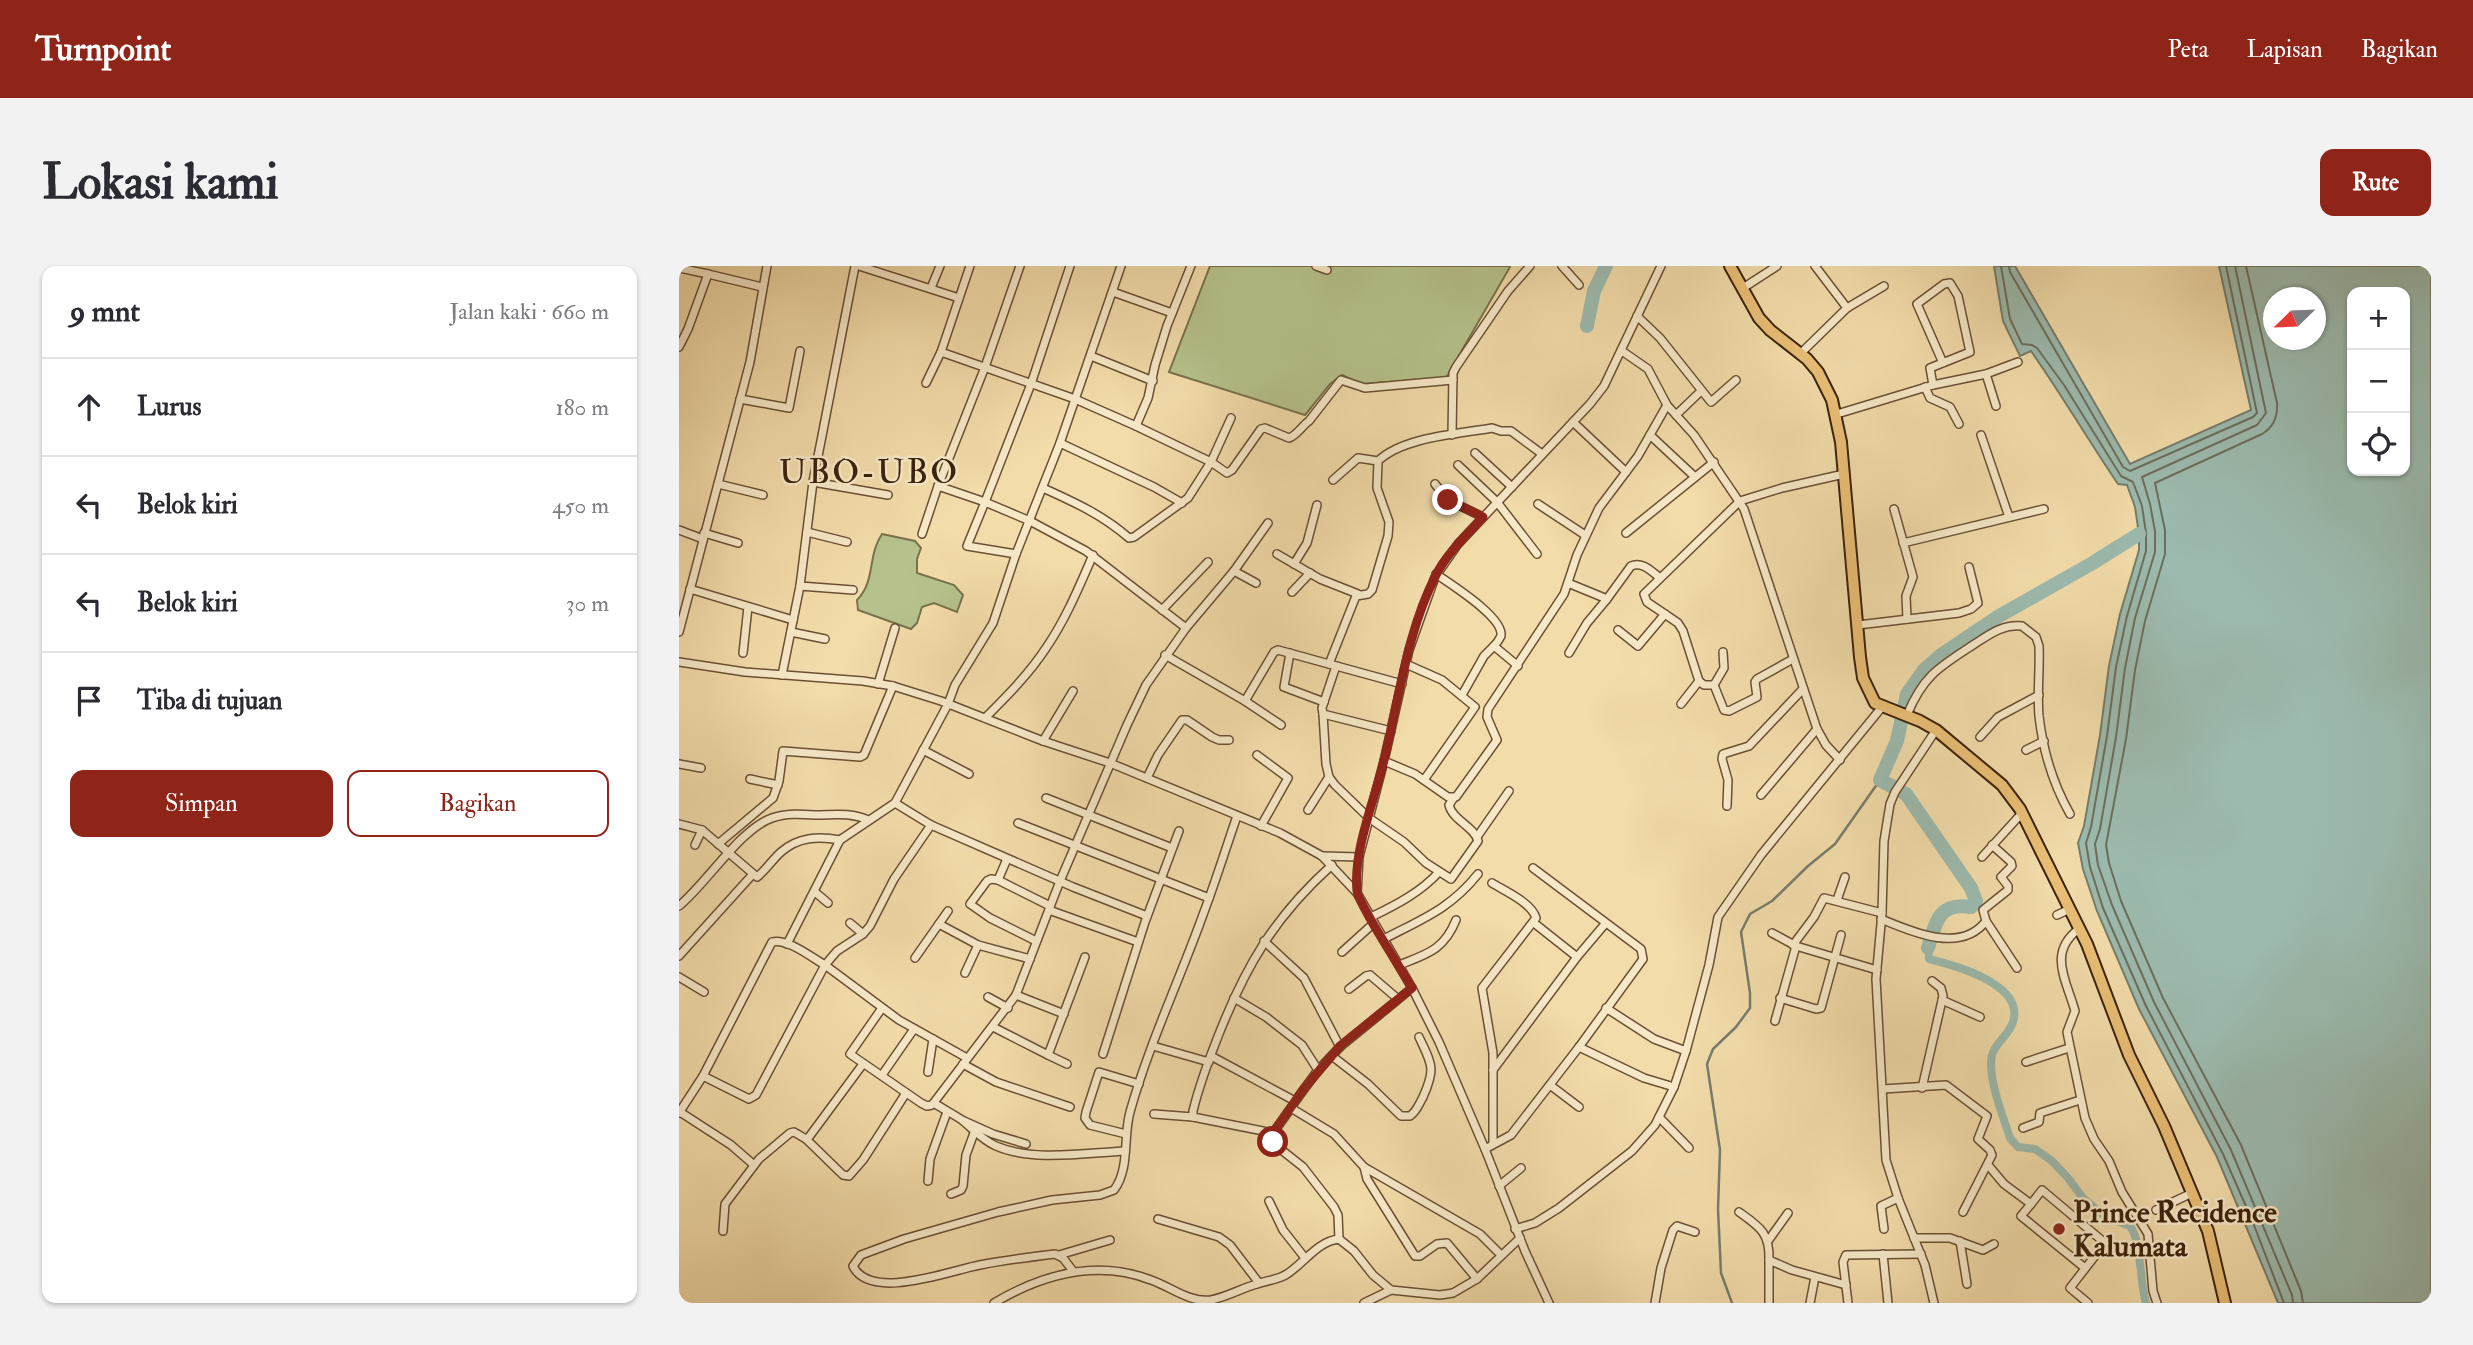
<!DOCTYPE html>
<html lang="id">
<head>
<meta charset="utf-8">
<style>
	body { margin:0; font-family:"IM FELL Double Pica",serif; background:#f2f2f3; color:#2b2b33 }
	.controls { position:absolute; right:21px; top:21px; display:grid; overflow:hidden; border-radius:14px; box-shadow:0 2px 5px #0004 }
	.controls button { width:63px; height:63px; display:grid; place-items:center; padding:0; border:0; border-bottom:2px solid #e1e1e2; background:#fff; color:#2b2b33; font:35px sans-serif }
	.compass { position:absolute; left:1584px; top:21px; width:63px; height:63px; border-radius:50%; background:#fff; box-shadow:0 2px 5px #0004; rotate:247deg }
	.stop { position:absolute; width:21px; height:21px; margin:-16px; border:5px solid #8f2418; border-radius:50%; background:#fff }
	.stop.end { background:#8f2418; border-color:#fff; box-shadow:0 2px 7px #0008 }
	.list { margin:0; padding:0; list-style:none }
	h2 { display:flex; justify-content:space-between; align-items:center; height:91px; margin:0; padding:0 28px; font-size:30px }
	h2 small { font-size:23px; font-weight:400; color:#7c7c81 }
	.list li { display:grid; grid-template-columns:46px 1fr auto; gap:21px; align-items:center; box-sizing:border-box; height:98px; padding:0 28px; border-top:2px solid #e1e1e2 }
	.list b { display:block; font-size:26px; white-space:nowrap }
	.list em { font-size:23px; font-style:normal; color:#7c7c81 }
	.actions { display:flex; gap:14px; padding:21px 28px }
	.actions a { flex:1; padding:16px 0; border:2px solid #8f2418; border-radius:14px; text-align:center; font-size:24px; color:#8f2418 }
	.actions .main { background:#8f2418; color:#fff }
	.icon { flex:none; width:38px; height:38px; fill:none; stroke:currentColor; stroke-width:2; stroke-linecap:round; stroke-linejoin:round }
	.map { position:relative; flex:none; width:1752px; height:1037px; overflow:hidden; border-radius:14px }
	header { display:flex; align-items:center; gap:42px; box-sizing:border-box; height:98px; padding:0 35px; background:#8f2418; color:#fff }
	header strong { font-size:33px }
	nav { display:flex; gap:38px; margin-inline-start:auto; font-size:24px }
	.intro { display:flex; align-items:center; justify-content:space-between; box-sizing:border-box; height:168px; padding:0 42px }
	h1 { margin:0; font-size:49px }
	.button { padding:18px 32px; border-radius:14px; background:#8f2418; color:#fff; font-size:24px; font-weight:700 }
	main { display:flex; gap:42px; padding:0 42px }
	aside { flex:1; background:#fff; border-radius:14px; box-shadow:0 2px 5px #0004 }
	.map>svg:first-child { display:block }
	.green { fill:#b6c28c; stroke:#79724c; stroke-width:2 }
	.water { fill:#9cbaae; stroke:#767d6d; stroke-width:2; fill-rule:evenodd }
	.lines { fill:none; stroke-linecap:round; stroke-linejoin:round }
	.shore { stroke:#6c6e5d; stroke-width:2 }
	.stream { stroke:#767d6d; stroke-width:2.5 }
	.canal { stroke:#9cbaae; stroke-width:8 }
	.river { stroke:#9cbaae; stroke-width:14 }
	.minor-casing { stroke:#6a5034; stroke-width:10 }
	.highway-casing { stroke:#3c220c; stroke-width:14 }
	.minor { stroke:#f7e8c8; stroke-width:7 }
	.highway { stroke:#e9be75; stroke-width:10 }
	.route { stroke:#8f2418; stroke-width:9 }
	.poi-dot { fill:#8f2418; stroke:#f7e8c8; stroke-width:2.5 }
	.labels { text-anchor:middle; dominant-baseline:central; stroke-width:5; stroke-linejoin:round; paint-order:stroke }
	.poi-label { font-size:30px; font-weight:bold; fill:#3c220c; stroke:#f7e8c8; text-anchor:start }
	.quarter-label { font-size:33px; letter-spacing:2px; fill:#3c220c; stroke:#f7e8c8 }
</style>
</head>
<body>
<header>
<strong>Turnpoint</strong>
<nav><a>Peta</a><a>Lapisan</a><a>Bagikan</a></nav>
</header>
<div class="intro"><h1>Lokasi kami</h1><a class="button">Rute</a></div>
<main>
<aside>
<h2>9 mnt<small>Jalan kaki · 660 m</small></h2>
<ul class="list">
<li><svg class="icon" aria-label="ahead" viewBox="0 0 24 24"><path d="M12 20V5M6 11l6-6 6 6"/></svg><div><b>Lurus</b></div><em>180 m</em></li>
<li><svg class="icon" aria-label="left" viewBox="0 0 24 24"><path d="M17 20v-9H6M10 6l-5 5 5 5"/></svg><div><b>Belok kiri</b></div><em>450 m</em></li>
<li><svg class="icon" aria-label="left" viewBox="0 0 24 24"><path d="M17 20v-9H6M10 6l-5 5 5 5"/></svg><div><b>Belok kiri</b></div><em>30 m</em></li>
<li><svg class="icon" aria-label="arrive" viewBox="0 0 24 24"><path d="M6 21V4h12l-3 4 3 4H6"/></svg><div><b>Tiba di tujuan</b></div></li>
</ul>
<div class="actions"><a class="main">Simpan</a><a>Bagikan</a></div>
</aside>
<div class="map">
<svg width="1752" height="1037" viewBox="0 0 1752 1037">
	<rect width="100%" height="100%" fill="#f2dcaa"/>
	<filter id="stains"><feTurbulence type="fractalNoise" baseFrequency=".00286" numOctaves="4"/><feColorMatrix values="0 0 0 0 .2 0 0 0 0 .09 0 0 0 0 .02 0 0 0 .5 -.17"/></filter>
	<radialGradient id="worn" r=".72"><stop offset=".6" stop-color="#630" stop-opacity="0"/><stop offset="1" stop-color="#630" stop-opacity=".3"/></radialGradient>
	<g class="green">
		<polygon points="531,0 830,0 831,1 767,112 682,118 663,109 651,118 626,149 490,106"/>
		<path d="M203,268l33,7 6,7 -4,11v14l37,12 9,10 -6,17 -23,-9 -12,4 -5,16 -6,6 -53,-19 -1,-10c19,-19 10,-44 25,-66z"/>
	</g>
	<path class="water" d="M1315,0h21l115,198 121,-54 -32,-144h212v1037h-153l-61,-146 -78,-148 -42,-98 -14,-42 -5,-26 6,-17 16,-91 9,-69 11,-52 19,-64v-16l-4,-27 -8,-22 -9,-1c-30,-44 -56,-89 -87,-133l-11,5 -17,-35zM1673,26h53v179h-53zM1594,32h42v42h-42z"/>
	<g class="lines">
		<g class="shore">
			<polyline points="1322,0 1331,53 1343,78 1353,79 1358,82 1385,119 1442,210 1454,216 1463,240 1467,267 1467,285 1448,350 1437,401 1428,470 1412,561 1407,577 1411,601 1424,642 1467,740 1544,888 1573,954 1605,1037"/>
			<polyline points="1330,0 1331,6 1444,201 1451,205 1574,151 1578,147 1547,0"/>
			<polyline points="1556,0 1587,147 1578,159 1463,211 1471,238 1476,265 1476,286 1456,352 1446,402 1437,471 1421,563 1416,578 1419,599 1433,639 1475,736 1552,884 1613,1029 1614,1037"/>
			<path d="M1567,0l31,137c1,14 -3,24 -15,31l-107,49 10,47v24l-20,67 -10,49 -9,69 -20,106 3,18 12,38 42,97 78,147 60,146 2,12"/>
		</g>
		<polyline class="stream" points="1053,1037 1042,1007 1039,943 1041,884 1028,798 1034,783 1057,761 1071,742 1071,727 1062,666 1071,648 1093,635 1129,600 1156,578 1201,514"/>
		<path class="canal" d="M1249,682l1,11c25,6 91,24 85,59 -2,15 -18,23 -22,37 -5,22 11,61 18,83l8,9 17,2 17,12 16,17 15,20 21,18 26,10c12,16 9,54 16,77"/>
		<g class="river">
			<polyline points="908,60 915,25 927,0"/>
			<path d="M1249,682c8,-27 11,-46 43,-41l5,-6 -5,-13 -65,-94 -26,-14 17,-39 10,-47 17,-24 17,-15 58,-39 92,-52 48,-30"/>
		</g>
		<defs>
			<g id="minor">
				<polyline points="180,0 280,32"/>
				<polyline points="291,0 262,86 396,133 457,160 469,132 476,99 488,60 512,0"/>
				<polyline points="637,0 648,4"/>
				<polyline points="883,0 900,19"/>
				<polyline points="0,2 29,8"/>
				<polyline points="252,22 261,0"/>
				<polyline points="1064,22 1098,0"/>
				<polyline points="434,26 493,47"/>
				<polyline points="1168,42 1205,20"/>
				<polyline points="958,50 981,72 1032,136 1057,114"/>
				<polyline points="0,81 9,63 29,8 83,21"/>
				<polyline points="943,85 969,103 988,139 1015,169 1065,243 1138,463 1147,479 1161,494"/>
				<polyline points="1121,88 1168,42 1136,0"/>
				<polyline points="412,90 474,115"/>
				<polyline points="1307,108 1317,140"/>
				<polyline points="247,117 262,86"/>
				<polyline points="1254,119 1251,102 1291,86 1279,30 1271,17 1265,18 1238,38 1264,97"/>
				<polyline points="1246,121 1251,132 1271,141 1280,158"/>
				<polyline points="61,133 110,142 121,85"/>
				<polyline points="1158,148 1254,119 1307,108 1339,96"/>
				<polyline points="997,149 1021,126"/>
				<path d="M552,152l-20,44 16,11 5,-3 29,-41 4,-1 24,10c7,-2 13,-12 20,-17l32,-41 24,8 88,-8"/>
				<polyline points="894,156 947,206"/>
				<polyline points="773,169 774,107 777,101 829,25 851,0"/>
				<polyline points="971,169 1016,211"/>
				<polyline points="1302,169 1330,251"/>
				<polyline points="381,177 475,221 503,237"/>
				<polyline points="796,187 833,221"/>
				<polyline points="779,199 818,236 858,288"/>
				<polyline points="654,214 679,192 699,195"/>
				<polyline points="134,216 209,229"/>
				<polyline points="39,218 84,229"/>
				<polyline points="756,218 769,234 804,251"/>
				<path d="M364,222c31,14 60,27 86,50l5,-1 54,-39 23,-36 -75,-36"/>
				<polyline points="859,238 906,269"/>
				<polyline points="1215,243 1234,311 1227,330 1228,353"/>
				<polyline points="0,264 24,273"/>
				<polyline points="128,266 168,276"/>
				<polyline points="25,267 59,277"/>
				<polyline points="947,267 1035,196"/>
				<polyline points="243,268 259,220"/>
				<polyline points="1224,277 1365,243"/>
				<polyline points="337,288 288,280 306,236 259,220 306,101 341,0"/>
				<polyline points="598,288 641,313 679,328"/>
				<polyline points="615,298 628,277 638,239"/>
				<polyline points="555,305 589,257"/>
				<path d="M757,308c14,10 68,43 65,62 -1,2 -5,8 -7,10l24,20"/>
				<path d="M889,317l39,16 24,-33c11,-5 20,5 28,11"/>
				<polyline points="121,320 174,324"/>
				<polyline points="11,323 114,354"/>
				<polyline points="613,326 631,307"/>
				<polyline points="483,344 529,296"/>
				<polyline points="1179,359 1280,347 1292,343 1299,337 1290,301"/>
				<polyline points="507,362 555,305 577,317"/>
				<polyline points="939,364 959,380 986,348"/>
				<polyline points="0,366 71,96 88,0"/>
				<polyline points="112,366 146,373"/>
				<polyline points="64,387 69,341"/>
				<polyline points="611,387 605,421 645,436"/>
				<polyline points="890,387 908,357 928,333"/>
				<polyline points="486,389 566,435 595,386 599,384 650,398"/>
				<polyline points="0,396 66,406 184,415 214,420 262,435 364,475 431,497 601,567 643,590 678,627 733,722 760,776 806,883 846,985 870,1037"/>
				<polyline points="727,398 763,414 796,441 745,514"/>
				<polyline points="657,400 643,442 644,448 712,465"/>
				<polyline points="103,409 121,320 134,216 176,0"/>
				<polyline points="1020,415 1025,419 1035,419 1045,444 1050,445 1078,431 1076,416 1078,413 1114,393"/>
				<polyline points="199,418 216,362"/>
				<path d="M723,418l-73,-20 27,-68 12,-2 4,-4 16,-54 1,-14 -12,-34 1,-27c25,-24 80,-27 114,-33l9,3h10l31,23"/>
				<polyline points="1035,419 1045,402 1044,386"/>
				<polyline points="783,429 805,390 815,380"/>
				<polyline points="566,435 602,459"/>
				<polyline points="1002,438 1020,415 1004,365 999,357 968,336 965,328 1061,235 1103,222 1165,208"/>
				<path d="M644,448l3,50 3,13 6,8 34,33 35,24 22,21 25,16 27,-38c-4,-15 -25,-20 -29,-36l4,-6"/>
				<path d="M1228,449c16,-39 32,-48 66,-70 16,-10 29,-21 49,-19l14,11 3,9c1,23 -2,47 0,70 4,35 14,68 31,98"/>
				<path d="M306,452c22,-22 44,-44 61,-70 20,-29 33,-61 47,-93"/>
				<polyline points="1301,471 1319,451 1360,429"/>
				<polyline points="364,475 394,425"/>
				<polyline points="244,484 290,508"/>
				<polyline points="1347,484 1365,475"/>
				<polyline points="578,489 609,512 582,560"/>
				<polyline points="705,495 736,508 769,531 777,531 818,474 808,451 809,443 885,328 898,289 920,242 959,190 988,139"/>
				<polyline points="0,498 22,502"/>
				<polyline points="468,512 479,489 503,454 508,454 533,471 540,474 550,474"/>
				<polyline points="71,513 99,519"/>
				<polyline points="1082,529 1138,463"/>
				<polyline points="367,532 493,582"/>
				<polyline points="1048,540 1049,514 1043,493 1044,488 1070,480 1123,424"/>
				<polyline points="629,544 650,511"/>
				<polyline points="339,557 530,632"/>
				<path d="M0,558l23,6 55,47c9,-7 15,-17 24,-25 17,-15 37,-16 59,-12"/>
				<polyline points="252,559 394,621 468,650"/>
				<polyline points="798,571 830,525"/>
				<polyline points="39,578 94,532 100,515 104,485 181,491 185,489 214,420"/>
				<polyline points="16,579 23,564"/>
				<polyline points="643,590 680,591"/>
				<polyline points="1303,591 1343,547"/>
				<polyline points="328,593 319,614 371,640"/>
				<polyline points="319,614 312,613 308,615 291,638 311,652 357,675"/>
				<path d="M813,617c13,8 40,20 44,35l-54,70 11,65v91"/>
				<polyline points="136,626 149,637"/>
				<polyline points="678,627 680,591 705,495 730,384 756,311 779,278 911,138 925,120 982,0"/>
				<polyline points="1158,634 1166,611"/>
				<path d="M0,640c28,-23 61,-77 93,-88 14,-5 29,-4 43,-3 19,0 35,-3 53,5"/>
				<polyline points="370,644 459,676"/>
				<polyline points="1378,649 1391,643"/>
				<path d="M692,651c25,-12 50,-25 68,-45"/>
				<path d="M1202,653c31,13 80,35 105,2l-3,-11 25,-20v-4l-7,-9 11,-11 -1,-4 -19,-17"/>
				<polyline points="1307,655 1338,702"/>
				<polyline points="171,657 184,668"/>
				<polyline points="260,658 299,679 351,693"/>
				<path d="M1401,662c-33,24 -14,51 -5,83l-8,21 18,86 9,21 15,22 13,31 26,42 5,57 4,12"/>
				<polyline points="1093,667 1117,680 1198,704"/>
				<path d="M705,673c38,-20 66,-30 94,-65"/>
				<polyline points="585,675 625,712 661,781 733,722"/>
				<polyline points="108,678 161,574 216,537 269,438 276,419 314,357 337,288 381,177 442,0"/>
				<polyline points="1114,679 1135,651 1145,632 1203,647"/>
				<polyline points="663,686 695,657"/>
				<polyline points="0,690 74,608"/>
				<polyline points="898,691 926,658"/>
				<polyline points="236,692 269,645"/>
				<path d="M720,699c28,-11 45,-15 57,-45"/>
				<polyline points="286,707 299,679"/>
				<polyline points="0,711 25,726"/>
				<polyline points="670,723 687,710 691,709 719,733"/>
				<polyline points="337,729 385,748"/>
				<polyline points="309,731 329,742"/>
				<polyline points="555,732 587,751 623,779 639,804"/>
				<polyline points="1101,732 1137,743 1142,742 1162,669"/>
				<polyline points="1263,734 1301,751"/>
				<polyline points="203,742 171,788 242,837 248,840 253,839 337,729 381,615 448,459 467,419 507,362 407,285 351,255 306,236 352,118 391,0"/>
				<polyline points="927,742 975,773 1007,785"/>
				<polyline points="1096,755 1117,680"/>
				<polyline points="314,761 369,789 406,691"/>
				<polyline points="474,780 530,796"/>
				<polyline points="900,781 965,812 995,821"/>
				<polyline points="424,788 466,656 500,565"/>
				<polyline points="369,789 388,798"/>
				<polyline points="532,790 616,835"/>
				<path d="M653,790l36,28 33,32h9c7,-5 9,-12 13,-19 13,-29 9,-32 -4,-60"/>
				<polyline points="1347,796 1390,782"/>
				<polyline points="284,798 317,816 391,841"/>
				<polyline points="814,804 898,691 855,657"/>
				<polyline points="249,806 254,773"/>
				<polyline points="203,809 235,763"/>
				<polyline points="24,810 70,833 77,829 146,699 220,754 288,792"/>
				<polyline points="871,819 900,841"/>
				<polyline points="1243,822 1264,730 1262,722 1253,715"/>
				<polyline points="1204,823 1267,819 1308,850 1299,873 1311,884 1313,889 1284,946"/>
				<path d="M255,837c9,6 19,11 28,17 11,9 20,20 34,26 37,16 89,7 129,5"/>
				<polyline points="615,837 639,804 661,781"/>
				<polyline points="1,846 52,879 75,899"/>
				<path d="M0,847l24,-37 69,-134c16,-4 40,16 53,23l12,-14 26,-17 7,-8 24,-47 37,-54 -36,-22"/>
				<polyline points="475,848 514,851"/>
				<polyline points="980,851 1010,882"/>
				<polyline points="285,855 314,868 347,878"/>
				<polyline points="1344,862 1360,856 1361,847 1401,834"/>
				<path d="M594,867l-80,-16v-6c6,-25 15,-49 24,-72 28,-72 57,-122 115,-174"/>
				<polyline points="447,868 411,859 406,852 407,846 420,806 460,818"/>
				<polyline points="127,873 164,909 170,910 184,894 227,827"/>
				<polyline points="806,883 832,869 900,781 964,693 962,683 854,602"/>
				<polyline points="1309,899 1325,918 1352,938 1342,950 1406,1002"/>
				<polyline points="249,915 251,893 268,846"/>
				<polyline points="820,920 842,902"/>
				<polyline points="272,928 282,924 284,920 287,889 295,867"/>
				<polyline points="590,935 604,964 626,992"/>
				<polyline points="1352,938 1363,924 1426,977 1391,1022 1409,1037"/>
				<polyline points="1477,944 1513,927"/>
				<path d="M1060,946c21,15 31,21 30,48"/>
				<polyline points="479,953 540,971 551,979 580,1017"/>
				<polyline points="836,963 856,957 880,942 953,885 976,859 995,821 1007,785 1030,699 1039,651 1082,589 1203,441"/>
				<polyline points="1205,963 1202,940 1219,932"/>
				<polyline points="44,965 46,938 80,893 111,867 115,866 127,873 130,871 184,798"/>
				<polyline points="1235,972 1271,972 1304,984 1315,978"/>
				<polyline points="660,973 659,949 655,941 624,901 595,878 594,867 612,842 655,868 685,901"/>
				<polyline points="1089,975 1109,947"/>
				<polyline points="1281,975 1288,1018"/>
				<polyline points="1204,988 1209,1037"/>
				<polyline points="380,989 431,974"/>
				<path d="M394,1005l-10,-13 -8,-4c-25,3 -50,6 -75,11 -28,5 -110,37 -127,1l8,-11 43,-16 94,-27 54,-12 48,-5 14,-5c16,-21 9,-53 16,-78 19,-68 50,-133 74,-200 12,-32 22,-64 33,-96"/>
				<polyline points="798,1013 768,977 758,978 741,990 736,990 688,913 685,901 801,968 822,989"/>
				<path d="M315,1037c49,-29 102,-44 157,-23 20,7 39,23 60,20 16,-3 31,-12 46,-16 10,-4 21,-4 30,-10 17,-11 31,-33 52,-35l15,12 19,24 18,15 49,5 13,-2 24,-14 43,-41"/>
				<polyline points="685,1037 712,1024"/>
				<polyline points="976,1037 982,1002 994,964 998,960 1016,966"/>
				<polyline points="1090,1037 1090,994 1113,1004 1167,1019"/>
				<polyline points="1131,1037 1136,1011"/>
				<polyline points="1169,1037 1164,996 1167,989 1242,988"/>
				<polyline points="1255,1037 1246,999 1219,932 1207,894 1197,713 1203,647 1205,575 1211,538 1216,526 1257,464"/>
			</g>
			<polyline id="highway" points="1051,0 1080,52 1091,64 1128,93 1139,106 1153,134 1162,176 1181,391 1184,412 1196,437 1241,455 1257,464 1323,519 1341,543 1408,678 1450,789 1485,860 1529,965 1546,1037"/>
		</defs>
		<use href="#minor" class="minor-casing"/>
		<use href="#highway" class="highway-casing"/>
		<use href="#minor" class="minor"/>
		<use href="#highway" class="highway"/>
	</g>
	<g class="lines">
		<path class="route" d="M594,876v-9l29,-42 38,-45 72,-58c-9,-16 -54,-85 -55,-97 -4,-41 18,-92 27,-131 15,-61 23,-129 52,-185 11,-22 31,-40 47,-58l-35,-17"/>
	</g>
	<circle class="poi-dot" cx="1380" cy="963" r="7"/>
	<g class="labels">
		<g class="poi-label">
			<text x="1394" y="946">Prince Recidence<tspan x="1394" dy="34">Kalumata</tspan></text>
		</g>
		<g class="quarter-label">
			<text x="190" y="206">UBO-UBO</text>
		</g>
	</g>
	<rect width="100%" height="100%" filter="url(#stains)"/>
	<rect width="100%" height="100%" fill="url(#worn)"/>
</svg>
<div class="controls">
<button>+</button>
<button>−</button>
<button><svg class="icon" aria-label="locate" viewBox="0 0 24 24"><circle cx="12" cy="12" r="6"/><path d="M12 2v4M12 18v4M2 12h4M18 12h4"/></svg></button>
</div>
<svg class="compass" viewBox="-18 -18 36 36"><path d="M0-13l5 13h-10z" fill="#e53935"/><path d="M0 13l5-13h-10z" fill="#7c7c81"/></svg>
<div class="stop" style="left:594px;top:876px"></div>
<div class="stop end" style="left:769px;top:234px"></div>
</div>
</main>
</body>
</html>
